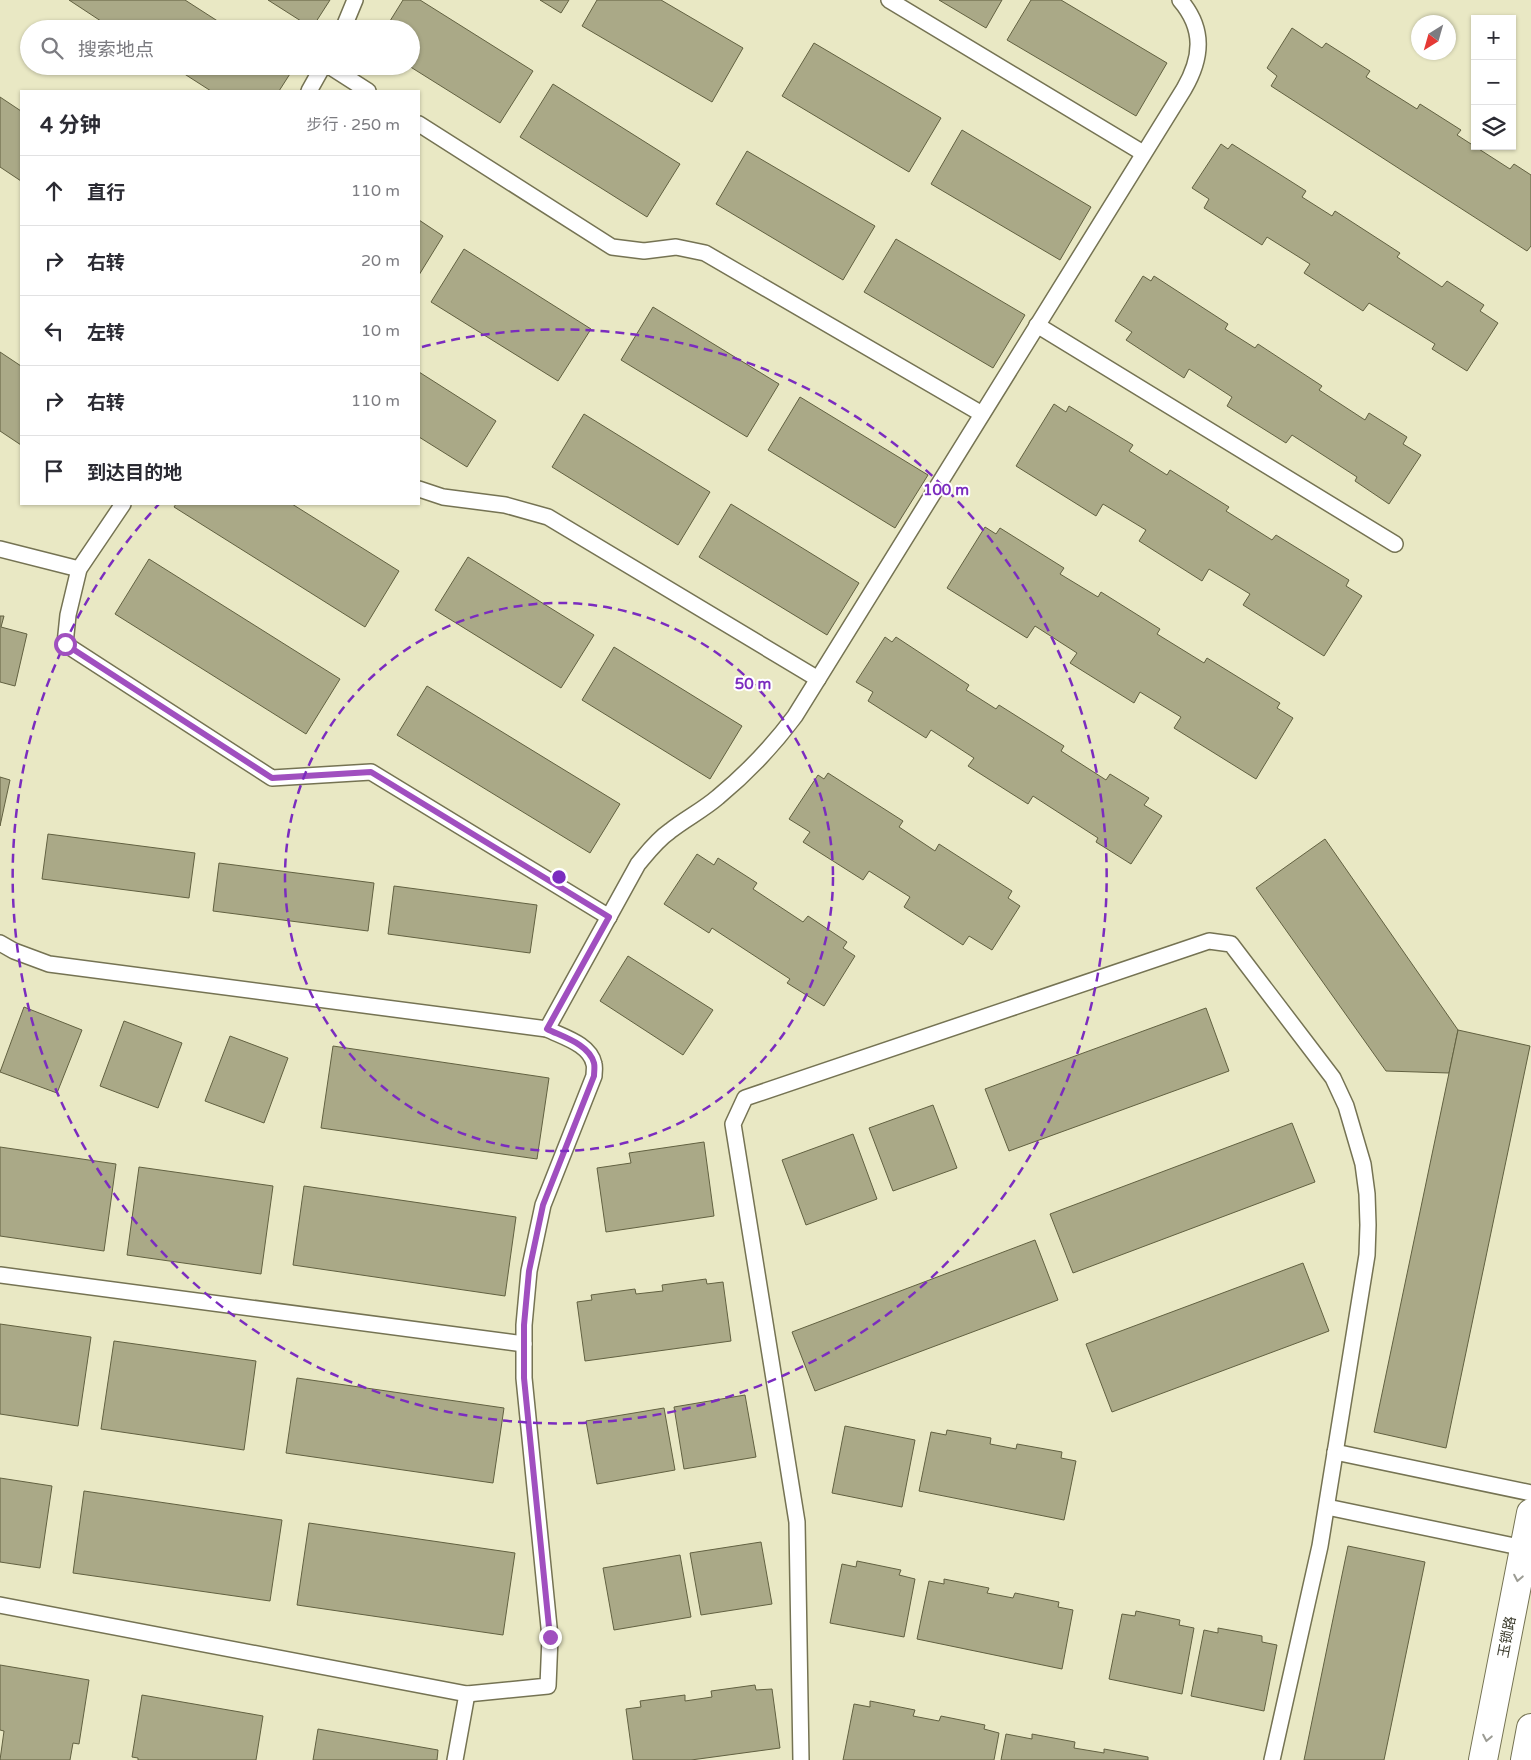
<!DOCTYPE html>
<html lang="zh">
<head>
<meta charset="utf-8">
<style>
	body { margin:0; font-family:"Varela Round","Noto Sans SC",sans-serif; background:#f2f2f3; color:#2b2b33 }
	.controls { position:absolute; right:15px; top:15px; display:grid; overflow:hidden; border-radius:0px; box-shadow:0 1px 4px #0004 }
	.controls button { width:45px; height:45px; display:grid; place-items:center; padding:0; border:0; border-bottom:1px solid #e1e1e2; background:#fff; color:#2b2b33; font:25px sans-serif }
	.compass { position:absolute; left:1411px; top:15px; width:45px; height:45px; border-radius:50%; background:#fff; box-shadow:0 1px 4px #0004; rotate:217deg }
	.stop { position:absolute; width:15px; height:15px; margin:-11px; border:4px solid #a04fbf; border-radius:50%; background:#fff }
	.stop.end { background:#a04fbf; border-color:#fff; box-shadow:0 1px 5px #0008 }
	.list { margin:0; padding:0; list-style:none }
	h2 { display:flex; justify-content:space-between; align-items:center; height:65px; margin:0; padding:0 20px; font-size:21px }
	h2 small { font-size:16px; font-weight:400; color:#7c7c81 }
	.list li { display:grid; grid-template-columns:32px 1fr auto; gap:15px; align-items:center; box-sizing:border-box; height:70px; padding:0 20px; border-top:1px solid #e1e1e2 }
	.list b { display:block; font-size:19px; white-space:nowrap }
	.list em { font-size:16px; font-style:normal; color:#7c7c81 }
	.icon { flex:none; width:28px; height:28px; fill:none; stroke:currentColor; stroke-width:2; stroke-linecap:round; stroke-linejoin:round }
	.map { position:relative; flex:none; width:1531px; height:1760px; overflow:hidden }
	.search { position:absolute; background:#fff; box-shadow:0 1px 4px #0004; left:20px; top:20px; width:400px; height:55px; display:flex; align-items:center; gap:12px; box-sizing:border-box; padding:0 18px; border-radius:28px; color:#7c7c81; font-size:19px }
	.panel { position:absolute; background:#fff; box-shadow:0 1px 4px #0004; left:20px; top:90px; width:400px; height:415px; border-radius:0px }
	.map>svg:first-child { display:block }
	.building { fill:#aaa987; stroke:#626141 }
	.lines { fill:none; stroke-linecap:round; stroke-linejoin:round }
	.service-casing { stroke:#757353; stroke-width:18 }
	.tertiary-casing { stroke:#757353; stroke-width:30 }
	.service { stroke:#fff; stroke-width:15 }
	.tertiary { stroke:#fff; stroke-width:28 }
	.oneway { stroke:#9c9c94 }
	.route { stroke:#a04fbf; stroke-width:6 }
	.ring { fill:none; stroke:#7b2cbf; stroke-width:2.5; stroke-dasharray:9 6 }
	.labels { text-anchor:middle; dominant-baseline:central; stroke-width:4; stroke-linejoin:round; paint-order:stroke }
	.street-label { font-size:14px; fill:#39392a; stroke:#fff }
	.centre { fill:#7b2cbf; stroke:#fff; stroke-width:2.5 }
	.ring-label { font-size:15px; text-anchor:middle; font-weight:bold; fill:#7b2cbf; stroke:#fff; stroke-width:4; stroke-linejoin:round; paint-order:stroke }
</style>
</head>
<body>
<div class="map">
<svg width="1531" height="1760" viewBox="0 0 1531 1760">
	<rect width="100%" height="100%" fill="#e9e8c4"/>
	<g class="building">
		<polygon points="69,0 185,0 230,29 113,29"/>
		<polygon points="268,0 330,0 312,28"/>
		<polygon points="403,0 420,0 533,71 500,123 409,66 411,66 411,29 385,29"/>
		<polygon points="540,0 569,0 561,13"/>
		<polygon points="597,0 661,0 743,48 712,102 582,26"/>
		<polygon points="939,0 1002,0 986,28"/>
		<polygon points="1031,0 1061,0 1167,63 1136,116 1007,40"/>
		<polygon points="1292,28 1322,48 1326,43 1370,71 1366,77 1417,109 1420,104 1461,130 1457,135 1510,169 1514,164 1531,175 1531,246 1527,251 1271,86 1277,76 1267,68"/>
		<polygon points="814,43 941,118 909,172 782,96"/>
		<polygon points="172,66 295,66 279,91 211,91"/>
		<polygon points="553,84 680,164 647,217 520,137"/>
		<polygon points="0,97 21,111 21,181 0,167"/>
		<polygon points="962,130 1091,207 1060,260 931,184"/>
		<polygon points="1221,144 1228,149 1232,144 1306,191 1302,197 1332,216 1335,211 1400,253 1397,257 1442,287 1447,281 1484,305 1480,311 1498,323 1467,371 1432,349 1435,344 1369,303 1363,311 1304,273 1310,264 1267,237 1262,245 1204,208 1209,199 1192,188"/>
		<polygon points="747,151 875,226 843,280 716,204"/>
		<polygon points="419,220 443,236 419,275"/>
		<polygon points="896,239 1025,315 993,368 864,292"/>
		<polygon points="464,249 591,329 558,381 431,302"/>
		<polygon points="1143,276 1151,281 1154,276 1228,324 1225,329 1255,348 1258,344 1322,386 1319,390 1365,420 1369,413 1407,437 1403,444 1421,455 1389,504 1355,481 1357,477 1292,435 1286,443 1227,406 1232,397 1189,369 1184,378 1126,340 1132,332 1115,321"/>
		<polygon points="653,307 779,384 747,437 621,360"/>
		<polygon points="0,352 21,366 21,445 0,431"/>
		<polygon points="419,372 496,421 467,467 419,437"/>
		<polygon points="800,397 928,475 895,528 768,450"/>
		<polygon points="1054,404 1066,412 1069,406 1133,445 1129,451 1167,475 1170,470 1229,507 1226,511 1272,540 1276,535 1349,580 1346,586 1362,596 1324,656 1243,605 1250,594 1209,569 1202,581 1139,541 1146,530 1103,504 1096,516 1016,466"/>
		<polygon points="584,414 710,492 678,545 552,467"/>
		<polygon points="176,504 292,504 399,571 365,627 174,507"/>
		<polygon points="731,504 859,583 827,635 699,557"/>
		<polygon points="985,527 996,534 1000,528 1064,568 1060,574 1098,597 1101,592 1160,629 1157,634 1204,663 1207,658 1280,703 1277,708 1293,718 1256,779 1174,728 1181,717 1140,692 1134,703 1070,663 1077,653 1035,626 1027,638 947,588"/>
		<polygon points="468,557 594,635 561,688 435,610"/>
		<polygon points="149,559 340,679 306,734 115,614"/>
		<polygon points="0,616 4,616 1,627 27,634 15,686 0,682"/>
		<polygon points="885,637 892,642 896,637 969,685 966,690 996,709 999,705 1064,746 1061,751 1106,780 1110,774 1149,798 1144,805 1162,816 1131,864 1096,842 1098,838 1033,796 1028,804 968,766 974,758 931,730 926,738 868,701 873,692 856,682"/>
		<polygon points="614,647 742,726 710,779 582,700"/>
		<polygon points="427,686 620,804 590,853 397,735"/>
		<polygon points="828,773 903,821 899,827 935,851 939,844 1012,891 1008,898 1020,906 992,950 969,936 963,945 904,907 910,897 869,871 863,880 803,842 810,832 789,819 818,775 824,779"/>
		<polygon points="0,777 10,780 0,826"/>
		<polygon points="48,834 195,853 189,898 42,879"/>
		<polygon points="1325,839 1458,1030 1449,1073 1386,1071 1256,888"/>
		<polygon points="697,854 714,865 718,858 757,883 753,889 803,922 808,916 847,942 843,948 855,956 824,1006 787,983 790,979 712,928 709,933 664,904"/>
		<polygon points="219,863 374,883 368,931 213,911"/>
		<polygon points="394,886 537,905 530,953 388,934"/>
		<polygon points="628,956 713,1010 683,1055 600,1001"/>
		<polygon points="24,1007 82,1030 57,1093 0,1072"/>
		<polygon points="1206,1008 1229,1071 1009,1151 985,1089"/>
		<polygon points="124,1021 182,1043 158,1108 100,1086"/>
		<polygon points="1458,1030 1530,1046 1446,1448 1374,1432"/>
		<polygon points="230,1036 288,1058 264,1123 205,1101"/>
		<polygon points="333,1046 549,1078 537,1159 321,1128"/>
		<polygon points="933,1105 957,1168 893,1191 869,1128"/>
		<polygon points="1292,1123 1315,1182 1073,1273 1050,1214"/>
		<polygon points="853,1134 877,1199 806,1225 782,1160"/>
		<polygon points="704,1142 714,1216 606,1232 597,1168 631,1163 629,1153"/>
		<polygon points="0,1147 116,1164 104,1251 0,1236"/>
		<polygon points="139,1167 273,1186 261,1274 127,1255"/>
		<polygon points="304,1186 516,1217 505,1296 293,1265"/>
		<polygon points="1035,1240 1058,1300 815,1391 792,1332"/>
		<polygon points="1303,1263 1329,1331 1112,1412 1086,1344"/>
		<polygon points="706,1279 707,1284 723,1282 731,1341 585,1361 577,1302 592,1300 591,1295 635,1289 636,1294 663,1291 662,1285"/>
		<polygon points="0,1324 91,1337 78,1426 0,1414"/>
		<polygon points="114,1341 256,1361 244,1450 101,1429"/>
		<polygon points="297,1378 504,1408 493,1483 286,1453"/>
		<polygon points="745,1395 756,1457 684,1469 674,1407"/>
		<polygon points="664,1408 675,1470 597,1484 586,1421"/>
		<polygon points="845,1426 915,1440 902,1507 832,1493"/>
		<polygon points="947,1430 991,1438 990,1444 1016,1449 1017,1444 1062,1452 1061,1458 1076,1461 1064,1520 919,1491 931,1432 946,1435"/>
		<polygon points="0,1478 52,1486 40,1568 0,1562"/>
		<polygon points="84,1491 282,1520 270,1601 73,1573"/>
		<polygon points="309,1523 515,1553 503,1635 297,1605"/>
		<polygon points="761,1542 772,1604 701,1615 690,1553"/>
		<polygon points="1348,1546 1425,1562 1384,1760 1304,1760"/>
		<polygon points="680,1555 691,1617 614,1630 603,1568"/>
		<polygon points="857,1561 901,1570 899,1575 915,1579 904,1637 830,1623 842,1564 856,1567"/>
		<polygon points="944,1579 989,1588 987,1593 1013,1598 1015,1593 1059,1602 1058,1607 1073,1610 1062,1669 917,1639 929,1581 944,1584"/>
		<polygon points="1136,1611 1180,1620 1179,1625 1194,1628 1182,1694 1109,1679 1122,1614 1135,1616"/>
		<polygon points="1218,1628 1262,1636 1262,1642 1277,1645 1264,1711 1191,1696 1204,1630 1218,1633"/>
		<polygon points="0,1665 89,1680 79,1744 73,1743 70,1760 0,1760 4,1731 0,1730"/>
		<polygon points="755,1685 756,1690 772,1689 780,1748 691,1760 633,1760 626,1709 641,1707 640,1701 685,1695 685,1701 712,1697 711,1691"/>
		<polygon points="142,1695 263,1716 256,1760 138,1760 138,1758 132,1757"/>
		<polygon points="870,1701 915,1710 913,1716 939,1721 941,1716 985,1725 984,1729 999,1733 994,1760 843,1760 854,1704 870,1707"/>
		<polygon points="318,1729 438,1750 437,1760 313,1760"/>
		<polygon points="1006,1734 1032,1739 1032,1734 1075,1742 1074,1748 1104,1753 1104,1749 1148,1757 1148,1760 1001,1760"/>
	</g>
	<g class="lines">
		<defs>
			<g id="service">
				<polyline points="889,0 1143,153"/>
				<polyline points="343,29 355,0"/>
				<polyline points="329,66 368,91"/>
				<polyline points="309,91 323,66"/>
				<polyline points="419,124 612,247 644,251 676,247 705,253 982,414"/>
				<polyline points="1037,325 1395,544"/>
				<polyline points="419,489 443,497 505,505 548,517 818,679"/>
				<polyline points="123,504 79,569 68,615 65,644 272,778 371,772 609,917"/>
				<polyline points="0,549 79,569"/>
				<path d="M0,943l14,8 35,13 498,65c16,8 43,15 47,35 1,3 0,8 0,12l-51,129 -14,66 -5,54v53l26,259 -2,49 -81,8 -467,-89"/>
				<path d="M547,1029l91,-165c10,-12 19,-24 32,-33 15,-12 33,-21 48,-34 29,-24 54,-50 77,-81l389,-627c18,-31 21,-60 -4,-89"/>
				<polyline points="0,1275 524,1344"/>
				<polyline points="1335,1452 1531,1493"/>
				<polyline points="1327,1507 1524,1548"/>
				<polyline points="455,1760 467,1694"/>
				<polyline points="801,1760 797,1522 733,1124 745,1098 1209,941 1231,944 1333,1078 1346,1106 1363,1164 1367,1194 1368,1225 1367,1255 1320,1546 1272,1760"/>
			</g>
			<g id="tertiary">
				<polyline points="1483,1760 1531,1513"/>
				<polyline points="1525,1760 1531,1728"/>
			</g>
		</defs>
		<use href="#service" class="service-casing"/>
		<use href="#tertiary" class="tertiary-casing"/>
		<use href="#service" class="service"/>
		<use href="#tertiary" class="tertiary"/>
	</g>
	<defs><path id="oneway-chevron" d="M-2-3.5L2.5 0L-2 3.5" fill="none" stroke-width="1.6" stroke-linecap="round" stroke-linejoin="round" transform="scale(1.25)"/></defs>
	<g class="oneway">
		<use href="#oneway-chevron" transform="translate(1518 1578) rotate(101)"/>
		<use href="#oneway-chevron" transform="translate(1487 1738) rotate(101)"/>
	</g>
	<g class="lines">
		<path class="route" d="M65,644l207,134 99,-6 238,145 -62,112c16,8 42,15 47,34 1,4 0,9 0,13l-51,129 -14,66 -5,54v53l26,259"/>
	</g>
	<g class="ring">
		<circle cx="559" cy="877" r="274"/>
		<path d="M422 347A547 547 0 1 1 159 504"/>
	</g>
	<g class="labels">
		<g class="street-label">
			<text transform="translate(1507 1637) rotate(-79)">玉锁路</text>
		</g>
	</g>
	<circle cx="559" cy="877" r="8" class="centre"/>
	<g class="ring-label">
		<text x="946" y="495">100 m</text>
		<text x="753" y="689">50 m</text>
	</g>
</svg>
<div class="controls">
<button>+</button>
<button>−</button>
<button><svg class="icon" aria-label="layers" viewBox="0 0 24 24"><path d="M12 4l9 5-9 5-9-5zM3 14l9 5 9-5"/></svg></button>
</div>
<svg class="compass" viewBox="-18 -18 36 36"><path d="M0-13l5 13h-10z" fill="#e53935"/><path d="M0 13l5-13h-10z" fill="#7c7c81"/></svg>
<div class="stop" style="left:65px;top:644px"></div>
<div class="stop end" style="left:550px;top:1637px"></div>
<div class="search"><svg class="icon" aria-label="search" viewBox="0 0 24 24"><circle cx="10" cy="10" r="6"/><path d="M15 15l6 6"/></svg>搜索地点</div>
<section class="panel">
<h2>4 分钟<small>步行 · 250 m</small></h2>
<ul class="list">
<li><svg class="icon" aria-label="ahead" viewBox="0 0 24 24"><path d="M12 20V5M6 11l6-6 6 6"/></svg><div><b>直行</b></div><em>110 m</em></li>
<li><svg class="icon" aria-label="right" viewBox="0 0 24 24"><path d="M7 20v-9h11M14 6l5 5-5 5"/></svg><div><b>右转</b></div><em>20 m</em></li>
<li><svg class="icon" aria-label="left" viewBox="0 0 24 24"><path d="M17 20v-9H6M10 6l-5 5 5 5"/></svg><div><b>左转</b></div><em>10 m</em></li>
<li><svg class="icon" aria-label="right" viewBox="0 0 24 24"><path d="M7 20v-9h11M14 6l5 5-5 5"/></svg><div><b>右转</b></div><em>110 m</em></li>
<li><svg class="icon" aria-label="arrive" viewBox="0 0 24 24"><path d="M6 21V4h12l-3 4 3 4H6"/></svg><div><b>到达目的地</b></div></li>
</ul>
</section>
</div>
</body>
</html>
